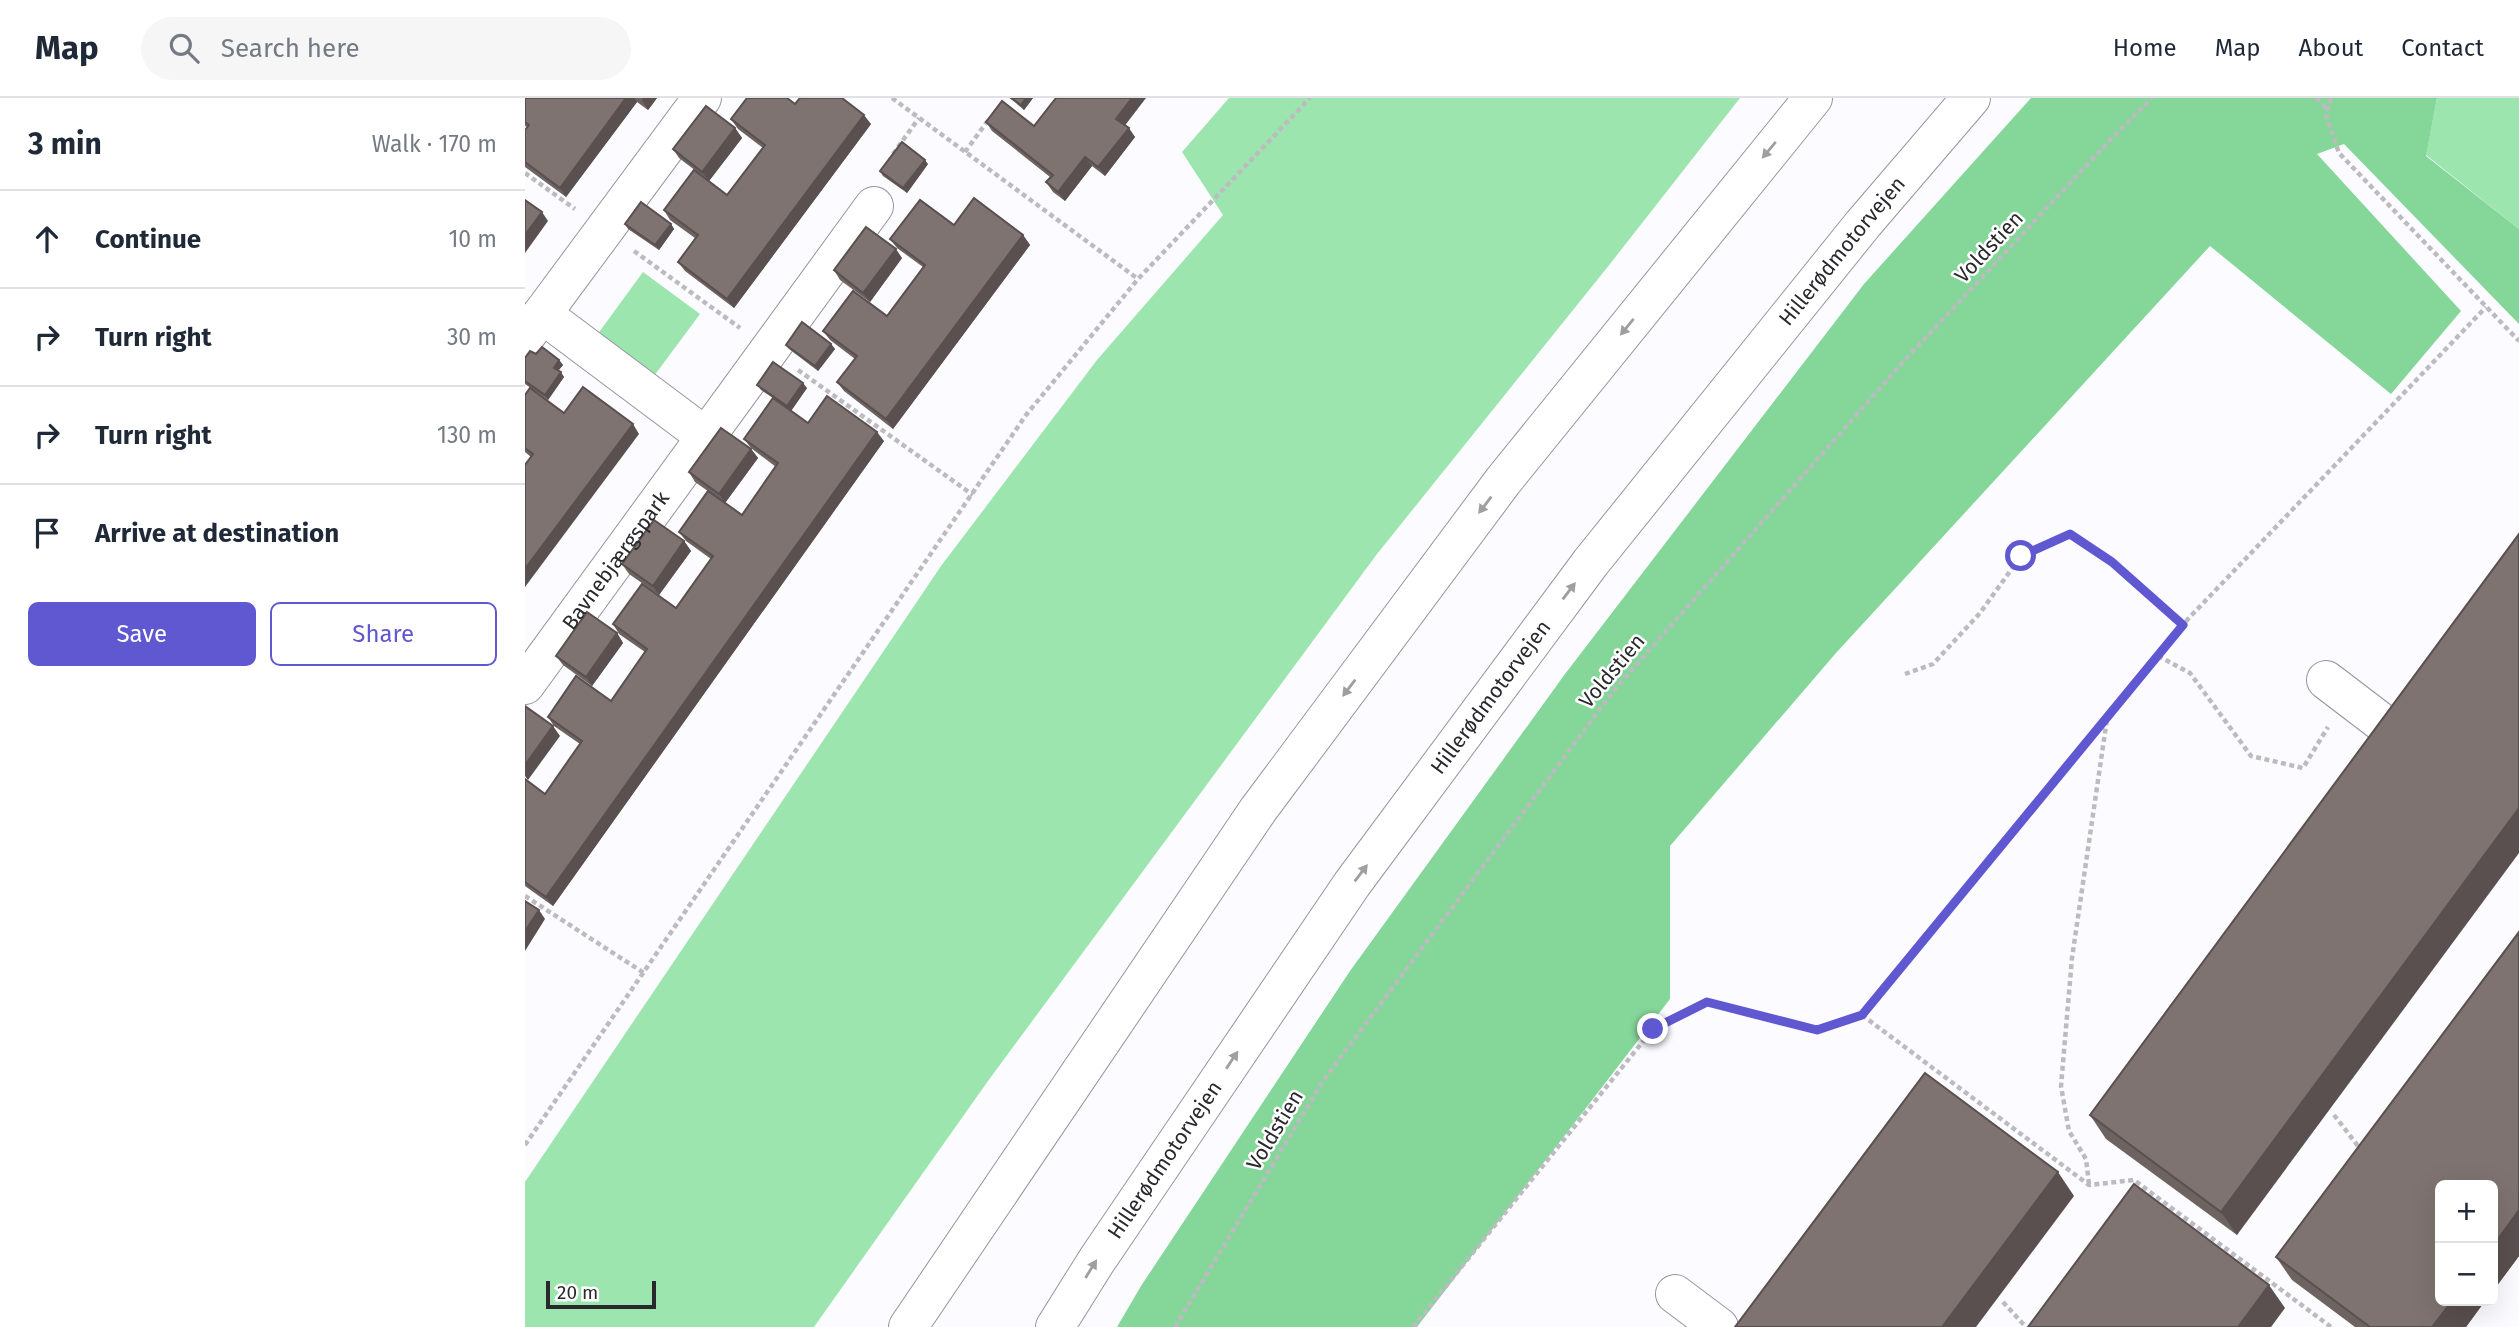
<!DOCTYPE html>
<html lang="en">
<head>
<meta charset="utf-8">
<style>
	body { margin:0; font-family:"Fira Sans",sans-serif; background:#f6f6f7; color:#1f2937 }
	.controls { position:absolute; right:21px; bottom:21px; display:grid; overflow:hidden; border-radius:10px; box-shadow:0 7px 28px #0002 }
	.controls button { width:63px; height:63px; display:grid; place-items:center; padding:0; border:0; border-bottom:2px solid #e0e1e3; background:#fff; color:#1f2937; font:35px sans-serif }
	.scale { position:absolute; left:21px; bottom:18px; width:110px; box-sizing:border-box; padding-left:7px; border:4px solid #29282c; border-top:0; font-size:19px; line-height:24px; white-space:nowrap; color:#29282c; -webkit-text-stroke:5px #fff; paint-order:stroke }
	.stop { position:absolute; width:21px; height:21px; margin:-16px; border:5px solid #6058d1; border-radius:50%; background:#fff }
	.stop.end { background:#6058d1; border-color:#fff; box-shadow:0 2px 7px #0008 }
	.list { margin:0; padding:0; list-style:none }
	h2 { display:flex; justify-content:space-between; align-items:center; height:91px; margin:0; padding:0 28px; font-size:30px }
	h2 small { font-size:23px; font-weight:400; color:#747a83 }
	.list li { display:grid; grid-template-columns:46px 1fr auto; gap:21px; align-items:center; box-sizing:border-box; height:98px; padding:0 28px; border-top:2px solid #e0e1e3 }
	.list b { display:block; font-size:26px; white-space:nowrap }
	.list em { font-size:23px; font-style:normal; color:#747a83 }
	.actions { display:flex; gap:14px; padding:21px 28px }
	.actions a { flex:1; padding:16px 0; border:2px solid #6058d1; border-radius:10px; text-align:center; font-size:24px; color:#6058d1 }
	.actions .main { background:#6058d1; color:#fff }
	.icon { flex:none; width:38px; height:38px; fill:none; stroke:currentColor; stroke-width:2; stroke-linecap:round; stroke-linejoin:round }
	.map { position:relative; flex:none; width:1994px; height:1229px; overflow:hidden }
	header { display:flex; align-items:center; gap:42px; box-sizing:border-box; height:98px; padding:0 35px; background:#fff; border-bottom:2px solid #e0e1e3 }
	header strong { font-size:33px }
	nav { display:flex; gap:38px; margin-inline-start:auto; font-size:24px }
	.search { width:490px; height:63px; background:#f6f6f7; display:flex; align-items:center; gap:18px; box-sizing:border-box; padding:0 24px; border-radius:38px; color:#747a83; font-size:26px }
	main { display:flex }
	aside { flex:1; background:#fff }
	.map>svg:first-child { display:block }
	.green { fill:#9de5ae }
	.forest { fill:#84d699 }
	.lines { fill:none; stroke-linecap:round; stroke-linejoin:round }
	.minor-casing { stroke:#98949f; stroke-width:40 }
	.highway-casing { stroke:#98949f; stroke-width:40 }
	.path { stroke:#bcbbbf; stroke-width:4.5; stroke-dasharray:5 3.5; stroke-linecap:butt }
	.minor { stroke:#fff; stroke-width:38 }
	.highway { stroke:#fff; stroke-width:38 }
	.wall { fill:#6d6361 }
	.shaded-wall { fill:#59504f }
	.building { fill:#7f7371; stroke:#59504f; stroke-width:2 }
	.oneway { fill:#9f9ea0 }
	.route { stroke:#6058d1; stroke-width:9 }
	.labels { text-anchor:middle; dominant-baseline:central; stroke-width:5; stroke-linejoin:round; paint-order:stroke }
	.street-label { font-size:21px; fill:#29282c; stroke:#fff }
</style>
</head>
<body>
<header>
<strong>Map</strong>
<div class="search"><svg class="icon" aria-label="search" viewBox="0 0 24 24"><circle cx="10" cy="10" r="6"/><path d="M15 15l6 6"/></svg>Search here</div>
<nav><a>Home</a><a>Map</a><a>About</a><a>Contact</a></nav>
</header>
<main>
<aside>
<h2>3 min<small>Walk · 170 m</small></h2>
<ul class="list">
<li><svg class="icon" aria-label="ahead" viewBox="0 0 24 24"><path d="M12 20V5M6 11l6-6 6 6"/></svg><div><b>Continue</b></div><em>10 m</em></li>
<li><svg class="icon" aria-label="right" viewBox="0 0 24 24"><path d="M7 20v-9h11M14 6l5 5-5 5"/></svg><div><b>Turn right</b></div><em>30 m</em></li>
<li><svg class="icon" aria-label="right" viewBox="0 0 24 24"><path d="M7 20v-9h11M14 6l5 5-5 5"/></svg><div><b>Turn right</b></div><em>130 m</em></li>
<li><svg class="icon" aria-label="arrive" viewBox="0 0 24 24"><path d="M6 21V4h12l-3 4 3 4H6"/></svg><div><b>Arrive at destination</b></div></li>
</ul>
<div class="actions"><a class="main">Save</a><a>Share</a></div>
</aside>
<div class="map">
<svg width="1994" height="1229" viewBox="0 0 1994 1229">
	<rect width="100%" height="100%" fill="#fcfbff"/>
	<g class="green">
		<polygon points="704,0 1215,0 1085,166 852,456 463,983 289,1229 0,1229 0,1084 416,468 572,262 698,117 657,54"/>
		<polygon points="1912,0 1994,0 1994,131 1901,57"/>
		<polygon points="118,174 175,216 129,278 72,237"/>
	</g>
	<polygon class="forest" points="1506,0 1912,0 1901,58 1994,131 1994,226 1819,46 1792,56 1936,213 1866,296 1685,148 1311,555 1145,748 1145,901 892,1229 592,1229 616,1188 825,873 1040,576 1339,186"/>
	<g class="lines">
		<defs>
			<g id="minor">
				<polyline points="17,216 180,338"/>
				<polyline points="0,239 177,0"/>
				<polyline points="1801,582 1877,640"/>
				<path id="s1" d="M0,587l349,-479"/>
				<polyline points="1150,1196 1194,1229"/>
			</g>
			<g id="highway">
				<polyline points="383,1229 733,712 978,383 1288,0"/>
				<path id="s2" d="M530,1229l42,-67 255,-376 239,-322 272,-338 108,-126"/>
			</g>
		</defs>
		<use href="#minor" class="minor-casing"/>
		<use href="#highway" class="highway-casing"/>
		<g class="path">
			<polyline points="367,0 613,181"/>
			<polyline points="1791,0 1802,11"/>
			<polyline points="1806,0 1801,17 1814,55 1994,243"/>
			<polyline points="440,54 464,21"/>
			<polyline points="368,56 394,20"/>
			<polyline points="0,75 50,111"/>
			<polyline points="109,153 215,230"/>
			<polyline points="273,272 448,397"/>
			<polyline points="1633,558 1665,575 1726,658 1778,670 1803,629"/>
			<polyline points="1380,576 1408,566 1455,515 1496,458 1545,436 1587,464 1658,527"/>
			<polyline points="0,798 119,875"/>
			<polyline points="1337,917 1564,1087 1609,1082 1806,1229"/>
			<polyline points="1809,1017 1836,1052"/>
			<polyline points="0,1047 501,317 613,181 785,0"/>
			<polyline points="1564,1086 1561,1061 1544,1033 1536,988 1547,860 1582,621"/>
			<polyline points="1478,1204 1501,1229"/>
			<polyline points="650,1229 798,983 1090,591 1378,264 1587,40 1627,0"/>
			<polyline points="888,1229 1128,931 1182,904 1292,932 1337,917 1663,521 1961,209"/>
		</g>
		<use href="#minor" class="minor"/>
		<use href="#highway" class="highway"/>
	</g>
	<g class="wall">
		<polygon points="0,0 132,0 123,12 112,4 41,99 0,69 0,32 2,29 0,28"/>
		<polygon points="485,0 508,0 499,12"/>
		<polygon points="270,6 346,26 209,210 160,173 153,164 170,140 145,122 139,112 202,97 238,50 213,31 206,21"/>
		<polygon points="461,24 509,28 600,27 610,39 580,78 567,68 540,103 528,94 521,84 525,79 467,33"/>
		<polygon points="210,30 217,40 184,83 154,60 148,51"/>
		<polygon points="403,66 382,95 358,78 355,73"/>
		<polygon points="100,126 146,126 149,131 134,152 103,131"/>
		<polygon points="429,127 498,137 505,147 368,331 319,293 312,284 330,261 305,242 298,233 362,218 398,169 372,150 365,141"/>
		<polygon points="377,160 345,204 315,182 309,172"/>
		<polygon points="306,246 310,251 293,273 264,251 261,247"/>
		<polygon points="11,256 34,262 38,267 33,273 39,279 23,302 0,286 0,260"/>
		<polygon points="232,287 282,290 266,313 283,325 359,343 28,808 0,788 0,681 20,696 55,646 29,628 23,619 86,603 120,554 94,536 88,526 151,510 186,461 161,443 154,434 217,417 251,369 226,350 219,341 248,300 236,292"/>
		<polygon points="0,297 39,315 114,336 6,359 0,354"/>
		<polygon points="226,351 233,360 200,405 170,384 164,374"/>
		<polygon points="1994,436 1712,1137 1581,1041 1565,1017"/>
		<polygon points="159,443 166,453 134,497 104,476 97,466"/>
		<polygon points="92,535 98,545 67,588 38,567 31,558"/>
		<polygon points="1994,834 1994,1158 1968,1193 1968,1087 1915,1203 1960,1203 1941,1229 1830,1229 1767,1182 1751,1159"/>
	</g>
	<g class="shaded-wall">
		<polygon points="101,0 110,0 112,4 41,99 35,90"/>
		<polygon points="118,0 132,0 123,12 117,2"/>
		<polygon points="501,0 508,0 499,12 496,7"/>
		<polygon points="607,0 621,0 598,30 591,21"/>
		<polygon points="339,17 346,26 209,210 202,201"/>
		<polygon points="210,30 217,40 184,83 177,74"/>
		<polygon points="604,30 610,39 580,78 573,69"/>
		<polygon points="560,59 567,68 540,103 533,94"/>
		<polygon points="400,62 403,66 382,95 378,90"/>
		<polygon points="17,114 23,123 0,155 0,137"/>
		<polygon points="146,126 149,131 134,152 130,147"/>
		<polygon points="498,137 505,147 368,331 361,321"/>
		<polygon points="371,151 377,160 345,204 338,195"/>
		<polygon points="306,246 310,251 293,273 290,268"/>
		<polygon points="34,262 38,267 32,274 29,270"/>
		<polygon points="36,274 39,279 23,302 20,297"/>
		<polygon points="278,285 282,290 266,313 262,308"/>
		<polygon points="108,326 114,336 0,489 0,471"/>
		<polygon points="352,334 359,343 28,808 21,799"/>
		<polygon points="226,351 233,360 200,405 194,396"/>
		<polygon points="159,443 166,453 134,497 128,488"/>
		<polygon points="92,535 98,545 67,588 61,579"/>
		<polygon points="28,628 35,638 3,682 0,678 0,667"/>
		<polygon points="1994,710 1994,755 1712,1137 1696,1114"/>
		<polygon points="14,812 20,821 0,853 0,833"/>
		<polygon points="1533,1074 1549,1098 1451,1229 1417,1229"/>
		<polygon points="1994,1112 1994,1158 1968,1193 1968,1148"/>
		<polygon points="1744,1187 1760,1210 1746,1229 1713,1229"/>
		<polygon points="1927,1203 1960,1203 1941,1229 1907,1229"/>
	</g>
	<g class="building">
		<polygon points="0,0 101,0 35,90 0,64 0,32 4,27 0,24"/>
		<polygon points="222,0 262,0 270,6 275,0 317,0 339,17 202,201 153,164 173,137 139,112 169,72 202,97 240,47 206,21"/>
		<polygon points="486,0 501,0 496,7"/>
		<polygon points="531,0 607,0 591,21 604,30 573,69 560,59 533,94 521,84 528,77 461,24 477,3 509,28"/>
		<polygon points="181,8 210,30 177,74 148,51"/>
		<polygon points="377,44 400,62 378,90 355,73"/>
		<polygon points="449,100 498,137 361,321 312,284 332,258 298,233 328,193 362,218 400,167 365,141 395,102 429,127"/>
		<polygon points="0,102 17,114 0,137"/>
		<polygon points="116,104 146,126 130,147 100,126"/>
		<polygon points="341,129 371,151 338,195 309,172"/>
		<polygon points="277,224 306,246 290,268 261,247"/>
		<polygon points="17,249 34,262 29,270 36,274 20,297 0,283 0,260 5,253 11,256"/>
		<polygon points="248,264 278,285 262,308 232,287"/>
		<polygon points="58,289 108,326 0,471 0,367 8,356 0,350 0,297 5,290 39,315"/>
		<polygon points="302,298 352,334 21,799 0,784 0,681 20,696 57,643 23,619 51,578 86,603 122,551 88,526 117,486 151,510 188,458 154,434 183,393 217,417 253,365 219,341 248,300 283,325"/>
		<polygon points="196,330 226,351 194,396 164,374"/>
		<polygon points="129,422 159,443 128,488 97,466"/>
		<polygon points="1994,436 1994,710 1696,1114 1565,1017"/>
		<polygon points="62,514 92,535 61,579 31,558"/>
		<polygon points="0,608 28,628 0,667"/>
		<polygon points="0,803 14,812 0,833"/>
		<polygon points="1994,834 1994,1112 1968,1148 1968,1087 1915,1087 1915,1203 1927,1203 1907,1229 1845,1229 1751,1159"/>
		<polygon points="1400,975 1533,1074 1417,1229 1210,1229"/>
		<polygon points="1609,1086 1744,1187 1713,1229 1503,1229"/>
	</g>
	<defs><path id="oneway-solid" d="M-6-.8H1V-3.2L6.5 0L1 3.2V.8H-6Z" transform="scale(1.75)"/></defs>
	<g class="oneway">
		<use href="#oneway-solid" transform="translate(1244 52) rotate(130)"/>
		<use href="#oneway-solid" transform="translate(1102 229) rotate(129)"/>
		<use href="#oneway-solid" transform="translate(960 407) rotate(127)"/>
		<use href="#oneway-solid" transform="translate(1044 493) rotate(-53)"/>
		<use href="#oneway-solid" transform="translate(824 590) rotate(127)"/>
		<use href="#oneway-solid" transform="translate(836 775) rotate(-53)"/>
		<use href="#oneway-solid" transform="translate(707 962) rotate(-56)"/>
		<use href="#oneway-solid" transform="translate(566 1171) rotate(-58)"/>
	</g>
	<g class="lines">
		<polyline class="route" points="1128,931 1182,904 1292,932 1337,917 1658,527 1587,464 1545,436 1496,458"/>
	</g>
	<g class="labels">
		<g class="street-label">
			<text transform="translate(1464 149) rotate(-47)">Voldstien</text>
			<text stroke="none"><textPath href="#s2" startOffset="1334">Hillerødmotorvejen</textPath></text>
			<text stroke="none"><textPath href="#s1" startOffset="154">Bavnebjærgspark</textPath></text>
			<text transform="translate(1087 573) rotate(-50)">Voldstien</text>
			<text stroke="none"><textPath href="#s2" startOffset="766">Hillerødmotorvejen</textPath></text>
			<text transform="translate(750 1032) rotate(-59)">Voldstien</text>
			<text stroke="none"><textPath href="#s2" startOffset="200">Hillerødmotorvejen</textPath></text>
		</g>
	</g>
</svg>
<div class="controls">
<button>+</button>
<button>−</button>
</div>
<div class="scale">20 m</div>
<div class="stop" style="left:1496px;top:458px"></div>
<div class="stop end" style="left:1128px;top:931px"></div>
</div>
</main>
</body>
</html>
